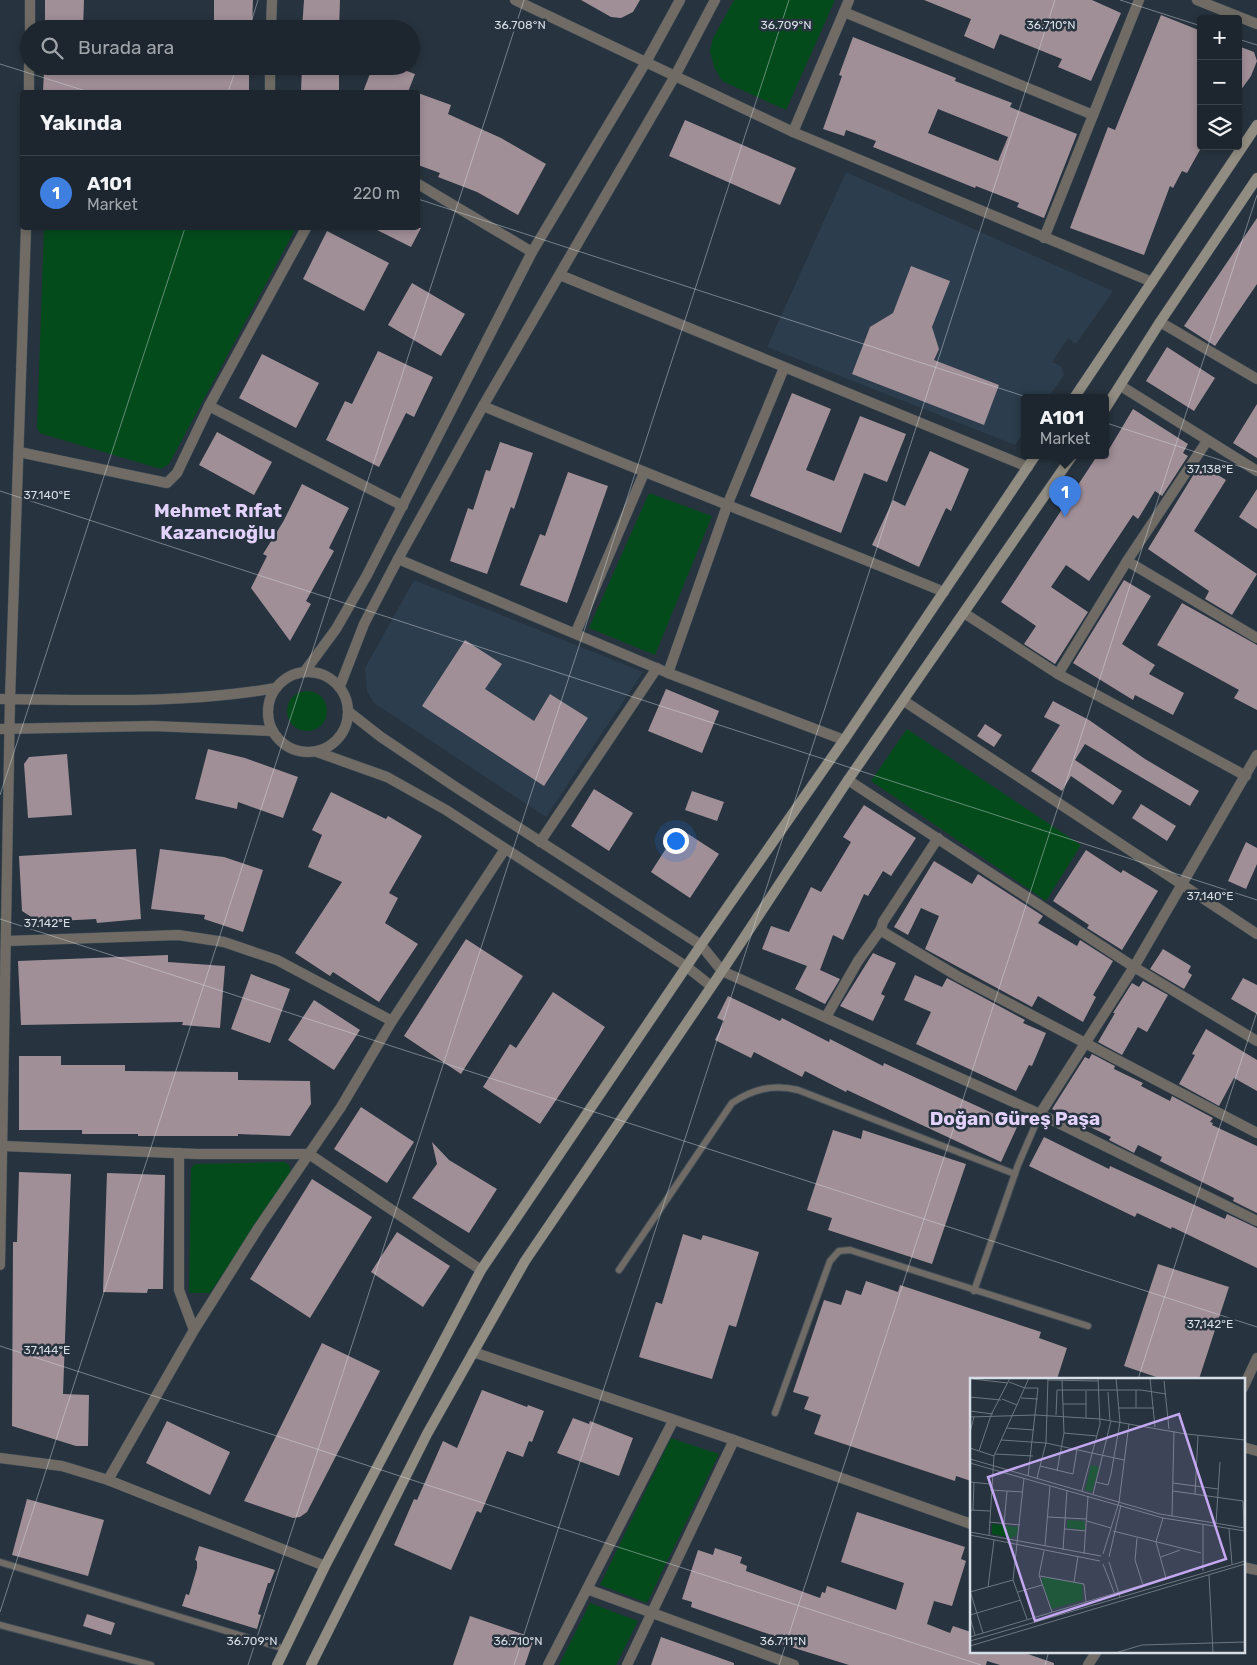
<!DOCTYPE html>
<html lang="tr">
<head>
<meta charset="utf-8">
<style>
	body { margin:0; font-family:Rubik,sans-serif; background:#252e36; color:#f1f3f6 }
	.controls { position:absolute; right:15px; top:15px; display:grid; overflow:hidden; border-radius:5px; box-shadow:0 2px 8px #0003 }
	.controls button { width:45px; height:45px; display:grid; place-items:center; padding:0; border:0; border-bottom:1px solid #3b434a; background:#1d262e; color:#f1f3f6; font:25px sans-serif }
	.you { position:absolute; left:675px; top:840px; width:18px; height:18px; margin:-12px; border:4px solid #fff; border-radius:50%; background:#1a73e8; box-shadow:0 0 0 8px #1a73e833 }
	.badge { display:grid; place-items:center; width:32px; height:32px; border-radius:50%; background:#8c9099; color:#fff; font-size:16px; font-weight:700 }
	.pin { position:absolute; translate:-50% -41px; filter:drop-shadow(0 1px 2px #0008) }
	.pin::after { content:''; position:absolute; top:26px; width:18px; height:15px; background:inherit; clip-path:polygon(0 0,100% 0,50% 100%) }
	.popup { position:absolute; left:1021px; top:394px; width:88px; height:65px; box-sizing:border-box; display:grid; place-content:center; border-radius:5px; background:#1d262e; filter:drop-shadow(0 1px 4px #0005); font-size:16px; white-space:nowrap; color:#a0a5aa }
	.popup b { font-size:19px; color:#f1f3f6 }
	.popup::after { content:''; position:absolute; left:50%; top:100%; margin-left:-10px; border:10px solid transparent; border-top-color:#1d262e }
	.list { margin:0; padding:0; list-style:none }
	h2 { display:flex; justify-content:space-between; align-items:center; height:65px; margin:0; padding:0 20px; font-size:21px }
	h2 small { font-size:16px; font-weight:400; color:#a0a5aa }
	.list li { display:grid; grid-template-columns:32px 1fr auto; gap:15px; align-items:center; box-sizing:border-box; height:75px; padding:0 20px; border-top:1px solid #3b434a }
	.list b { display:block; font-size:19px; white-space:nowrap }
	.list p { margin:0; font-size:16px; white-space:nowrap; color:#a0a5aa }
	.list em { font-size:16px; font-style:normal; color:#a0a5aa }
	.icon { flex:none; width:28px; height:28px; fill:none; stroke:currentColor; stroke-width:2; stroke-linecap:round; stroke-linejoin:round }
	.map { position:relative; flex:none; width:1257px; height:1665px; overflow:hidden }
	.search { position:absolute; background:#1d262e; box-shadow:0 2px 8px #0003; left:20px; top:20px; width:400px; height:55px; display:flex; align-items:center; gap:12px; box-sizing:border-box; padding:0 18px; border-radius:28px; color:#a0a5aa; font-size:19px }
	.panel { position:absolute; background:#1d262e; box-shadow:0 2px 8px #0003; left:20px; top:90px; width:400px; height:140px; border-radius:5px }
	.map>svg:first-child { display:block }
	.built { fill:#2c3d4d }
	.green { fill:#044b1c }
	.building { fill:#a18f98; fill-rule:evenodd }
	.lines { fill:none; stroke-linecap:round; stroke-linejoin:round }
	.service-casing { stroke:#434e59; stroke-width:8 }
	.minor-casing { stroke:#434e59; stroke-width:11 }
	.tertiary-casing { stroke:#434e59; stroke-width:11 }
	.secondary-casing { stroke:#434e59; stroke-width:11 }
	.service { stroke:#706c65; stroke-width:6 }
	.minor { stroke:#706c65; stroke-width:10 }
	.tertiary { stroke:#706c65; stroke-width:10 }
	.secondary { stroke:#928d82; stroke-width:10 }
	.ticks { fill:none; stroke:#d7dee5; stroke-width:1; stroke-opacity:0.45 }
	.labels { text-anchor:middle; dominant-baseline:central; stroke-width:5; stroke-linejoin:round; paint-order:stroke }
	.district-label { font-size:19px; font-weight:bold; fill:#e2d2fc; stroke:#27333e }
	.inset-road { fill:none; stroke:#6d7781; stroke-width:1 }
	.view { fill:#c4a7f1; fill-opacity:0.15; stroke:#c4a7f1; stroke-width:2.5 }
	.inset-edge { fill:none; stroke:#d7dee5; stroke-width:2.5 }
	.ticks-label { font-size:12px; text-anchor:middle; fill:#d7dee5; stroke:#27333e; stroke-width:5; stroke-linejoin:round; paint-order:stroke }
</style>
</head>
<body>
<div class="map">
<svg width="1257" height="1665" viewBox="0 0 1257 1665">
	<rect width="100%" height="100%" fill="#27333e"/>
	<g class="built">
		<polygon points="846,172 1113,291 1076,344 1068,338 1052,362 1061,366 1064,375 1048,398 1025,398 1025,431 1015,445 767,347"/>
		<polygon points="414,580 643,672 546,817 374,703 367,691 365,668"/>
	</g>
	<g class="green">
		<polygon points="734,0 835,0 786,110 722,81 714,67 710,51 713,38"/>
		<polygon points="44,228 296,228 169,464 161,469 46,435 40,433 37,428"/>
		<polygon points="649,493 712,516 655,655 589,628"/>
		<circle cx="307" cy="711" r="20"/>
		<polygon points="907,729 1081,845 1046,901 871,781"/>
		<polygon points="285,1162 290,1166 291,1172 210,1293 191,1293 189,1291 191,1168 195,1164"/>
		<polygon points="671,1438 719,1454 647,1603 600,1585"/>
		<polygon points="590,1603 638,1621 616,1665 559,1665"/>
	</g>
	<g class="building">
		<polygon points="45,0 84,0 83,29 53,29 45,21"/>
		<polygon points="214,0 253,0 252,29 214,29"/>
		<polygon points="304,0 340,0 339,29 302,29"/>
		<polygon points="581,0 640,0 633,12 621,18 611,17"/>
		<polygon points="924,0 1092,0 1121,13 1091,81 1058,67 1062,59 1000,34 994,49 964,36 971,19"/>
		<polygon points="1161,15 1201,31 1201,148 1187,173 1182,171 1173,188 1170,186 1144,255 1070,228 1108,127 1115,130"/>
		<path d="M853,37l103,41 -1,3 57,22 -2,4 67,27 -33,84 -27,-11 2,-4 -43,-17 -1,2 -102,-41 3,-6 -30,-11 -2,6 -21,-7 19,-53 -3,-1zM938,109l70,28 -10,24 -70,-28z"/>
		<polygon points="1238,46 1254,52 1257,61 1251,76 1238,94"/>
		<polygon points="302,66 339,67 339,92 301,92"/>
		<polygon points="373,66 393,66 415,74 408,92 363,92"/>
		<polygon points="211,67 249,69 249,92 43,92 44,70 155,73 155,70 211,72"/>
		<polygon points="418,93 451,105 448,114 501,138 546,164 518,215 477,192 438,177 440,173 418,165"/>
		<polygon points="685,120 796,168 780,205 669,156"/>
		<polygon points="1257,218 1257,284 1215,346 1184,326"/>
		<polygon points="373,228 421,228 411,247"/>
		<polygon points="327,231 389,263 364,311 303,279"/>
		<polygon points="911,266 950,281 932,327 939,349 934,360 999,385 984,425 852,374 870,327 893,313"/>
		<polygon points="412,283 465,314 441,356 388,325"/>
		<polygon points="1167,347 1215,378 1194,411 1146,381"/>
		<polygon points="378,351 433,377 414,417 406,413 379,467 326,440 345,401 352,404"/>
		<polygon points="262,354 319,383 296,428 239,398"/>
		<polygon points="792,393 831,409 806,470 834,481 860,416 906,434 887,482 864,473 841,533 750,496"/>
		<polygon points="1257,404 1257,458 1233,443"/>
		<polygon points="1133,409 1188,444 1183,453 1188,456 1162,496 1155,491 1138,519 1133,515 1089,581 1066,565 1051,587 1088,612 1055,664 1024,644 1036,626 1001,602 1097,456 1102,459 1105,456"/>
		<polygon points="217,432 272,462 254,495 199,465"/>
		<polygon points="500,442 533,453 514,509 511,507 487,574 450,561 468,508 473,510 486,470 490,471"/>
		<polygon points="930,451 969,469 951,511 946,508 919,567 872,545 893,500 905,506"/>
		<polygon points="1200,464 1226,480 1194,531 1257,574 1232,615 1205,599 1209,591 1148,549"/>
		<polygon points="568,472 608,486 567,603 520,585 540,534 545,536"/>
		<polygon points="302,484 349,508 329,548 334,551 306,601 311,604 290,641 251,588 267,556 263,554 283,522"/>
		<polygon points="1257,489 1257,529 1239,517"/>
		<polygon points="1124,580 1151,596 1122,644 1155,665 1149,674 1184,693 1173,715 1135,695 1133,700 1073,663"/>
		<polygon points="1182,603 1257,645 1257,710 1234,698 1239,690 1157,645"/>
		<polygon points="465,640 502,664 485,689 534,721 550,694 588,718 544,786 422,706"/>
		<polygon points="666,689 719,711 702,753 648,731"/>
		<polygon points="1053,701 1089,720 1145,759 1199,791 1190,806 1085,744 1075,760 1122,791 1113,805 1071,776 1062,791 1031,771 1060,725 1044,717"/>
		<polygon points="985,724 1002,735 994,747 977,736"/>
		<polygon points="208,749 245,758 298,777 283,818 238,802 237,809 195,799"/>
		<polygon points="67,754 72,815 28,818 24,764 29,757"/>
		<polygon points="594,789 633,813 609,851 571,826"/>
		<polygon points="692,791 724,802 717,821 685,810"/>
		<polygon points="331,792 386,819 388,816 422,836 389,893 398,898 385,923 418,944 379,1002 333,972 330,976 295,953 342,882 308,867 322,835 312,830"/>
		<polygon points="1141,804 1176,826 1167,841 1132,818"/>
		<polygon points="864,805 916,838 891,876 883,871 868,896 864,894 843,940 833,935 820,970 840,979 825,1004 795,989 807,966 762,949 771,926 789,932 811,887 821,892 851,842 843,837"/>
		<polygon points="679,828 719,854 690,898 651,872"/>
		<polygon points="1246,842 1257,848 1257,864 1246,889 1228,881"/>
		<polygon points="136,849 141,919 97,923 96,919 39,922 22,911 19,856"/>
		<polygon points="160,849 224,857 263,870 243,932 204,919 205,915 151,909"/>
		<polygon points="1086,850 1121,873 1123,870 1158,891 1122,950 1087,928 1089,925 1053,901"/>
		<polygon points="934,861 972,884 978,874 1043,916 1038,923 1077,946 1080,940 1113,961 1093,995 1096,997 1083,1022 1038,996 1032,1007 925,949 939,916 921,908 908,935 894,927"/>
		<polygon points="466,939 523,976 461,1074 404,1036"/>
		<polygon points="1163,949 1191,966 1188,972 1192,975 1184,989 1150,969"/>
		<polygon points="873,953 896,963 881,994 885,996 873,1021 840,1006"/>
		<polygon points="168,955 168,962 225,966 220,1028 182,1025 183,1022 21,1025 18,961"/>
		<polygon points="251,974 290,989 270,1043 231,1029"/>
		<polygon points="915,975 942,987 947,978 1025,1020 1023,1023 1046,1033 1032,1066 1029,1065 1016,1091 916,1044 931,1012 904,1000"/>
		<polygon points="1243,978 1257,985 1257,1014 1231,999"/>
		<polygon points="1143,981 1168,995 1147,1032 1138,1027 1122,1055 1098,1042 1115,1013 1113,1013 1132,983 1139,987"/>
		<polygon points="553,992 605,1027 540,1124 483,1087 510,1044 516,1048"/>
		<polygon points="728,996 780,1021 782,1018 829,1042 830,1039 883,1066 884,1063 1018,1125 1001,1162 847,1090 846,1092 805,1071 802,1077 754,1052 751,1058 715,1040 724,1021 717,1018"/>
		<polygon points="314,1000 360,1030 334,1070 288,1040"/>
		<polygon points="1206,1029 1257,1060 1257,1091 1234,1078 1219,1106 1179,1084 1195,1055 1192,1054"/>
		<polygon points="1092,1054 1115,1066 1114,1069 1143,1083 1141,1086 1170,1101 1172,1096 1213,1118 1210,1122 1213,1123 1212,1125 1257,1146 1257,1213 1233,1201 1234,1198 1160,1161 1162,1157 1138,1145 1134,1153 1109,1140 1111,1137 1052,1109 1085,1057 1089,1059"/>
		<polygon points="19,1056 61,1056 61,1065 125,1065 125,1071 238,1072 238,1080 310,1081 311,1104 290,1136 238,1134 238,1136 138,1136 138,1134 82,1134 82,1130 19,1130"/>
		<polygon points="361,1107 414,1142 387,1183 334,1149"/>
		<polygon points="833,1130 861,1139 863,1130 966,1164 932,1264 828,1230 832,1218 807,1210"/>
		<polygon points="1044,1137 1109,1169 1110,1166 1225,1219 1227,1214 1257,1228 1257,1268 1172,1227 1171,1229 1137,1213 1135,1217 1029,1166"/>
		<polygon points="432,1142 449,1160 497,1189 469,1233 412,1198 437,1164"/>
		<polygon points="19,1172 71,1174 63,1394 89,1395 88,1446 76,1446 12,1426 13,1242 17,1242"/>
		<polygon points="107,1173 165,1175 163,1289 148,1289 147,1293 103,1292"/>
		<polygon points="312,1179 372,1217 310,1318 250,1279"/>
		<polygon points="397,1232 450,1266 423,1307 371,1272"/>
		<polygon points="683,1234 701,1240 703,1235 759,1252 736,1327 729,1325 712,1379 639,1357 656,1302 662,1304"/>
		<polygon points="1158,1264 1229,1287 1199,1379 1162,1379 1124,1366"/>
		<polygon points="866,1281 898,1292 900,1285 1041,1332 1039,1338 1067,1348 1057,1379 971,1379 971,1481 956,1476 955,1481 814,1434 821,1415 804,1409 809,1397 793,1392 824,1300 841,1305 846,1290 861,1295"/>
		<polygon points="322,1343 380,1371 307,1512 300,1517 293,1518 244,1501"/>
		<polygon points="482,1390 527,1407 528,1405 544,1411 532,1442 529,1441 523,1457 507,1451 481,1513 477,1511 451,1570 394,1545 414,1499 417,1500 443,1441 457,1448"/>
		<polygon points="573,1418 589,1424 590,1421 633,1438 619,1476 557,1453"/>
		<polygon points="167,1421 230,1452 210,1495 146,1463"/>
		<polygon points="27,1499 104,1520 88,1576 12,1555"/>
		<polygon points="857,1512 965,1547 961,1559 966,1561 952,1606 934,1601 927,1624 950,1633 953,1626 971,1632 971,1651 1019,1651 1054,1663 1054,1665 1000,1665 987,1661 986,1665 849,1665 778,1643 780,1638 691,1607 692,1602 682,1599 698,1550 713,1555 715,1548 742,1557 740,1563 747,1566 746,1571 820,1598 822,1592 825,1593 827,1586 896,1610 904,1583 841,1562"/>
		<polygon points="199,1546 275,1570 270,1583 268,1583 258,1614 261,1615 257,1629 182,1606 186,1594 189,1595 197,1568 197,1561 195,1560"/>
		<polygon points="87,1614 115,1623 111,1635 83,1626"/>
		<polygon points="470,1616 534,1638 525,1665 453,1665"/>
		<polygon points="661,1637 734,1663 734,1665 651,1665"/>
	</g>
	<g class="lines">
		<defs>
			<g id="service">
				<path d="M619,1270l113,-167c21,-14 41,-19 66,-13l217,84"/>
				<polyline points="974,1291 1018,1165 1040,1114"/>
				<polyline points="775,1413 830,1261 839,1251 850,1250 1088,1326"/>
				<polyline points="0,1562 285,1649"/>
				<polyline points="0,1625 151,1665"/>
			</g>
			<g id="minor">
				<polyline points="515,0 793,132 1152,282"/>
				<polyline points="1197,0 1257,24"/>
				<polyline points="844,12 1093,115"/>
				<polyline points="271,29 272,0"/>
				<polyline points="270,92 270,66"/>
				<polyline points="793,132 849,0"/>
				<polyline points="418,184 532,252"/>
				<polyline points="1044,238 1139,0"/>
				<polyline points="560,275 1028,467"/>
				<polyline points="1160,322 1257,379"/>
				<polyline points="1121,386 1257,471"/>
				<polyline points="209,406 403,506"/>
				<path d="M483,406c153,64 308,123 461,186"/>
				<polyline points="1207,441 1127,561 1058,674 1246,776"/>
				<polyline points="19,452 167,483 177,473 209,406 306,228"/>
				<polyline points="398,559 668,673 844,740"/>
				<polyline points="1127,561 1257,638"/>
				<polyline points="964,613 1058,674"/>
				<polyline points="576,632 644,473"/>
				<polyline points="668,673 728,503 784,368"/>
				<polyline points="904,701 1257,934"/>
				<polyline points="848,780 1134,967 1257,1041"/>
				<polyline points="938,838 883,922 881,929 885,933 959,977 1257,1133"/>
				<polyline points="540,842 657,668"/>
				<polyline points="7,941 178,935 224,942 277,960 392,1021"/>
				<polyline points="722,971 1040,1114 1257,1221"/>
				<polyline points="826,1017 858,961 881,929"/>
				<polyline points="1040,1114 1134,967 1257,755"/>
				<polyline points="3,1146 198,1154 309,1154 481,1270"/>
				<polyline points="179,1153 179,1290 194,1330"/>
				<polyline points="473,1352 734,1440 971,1524"/>
				<polyline points="1243,1388 1257,1358"/>
				<polyline points="1243,1447 1257,1451"/>
				<polyline points="0,1458 62,1466 108,1480 325,1566"/>
				<polyline points="108,1480 194,1330 259,1227 341,1107 392,1021 505,849"/>
				<polyline points="1243,1567 1257,1570"/>
				<polyline points="587,1589 794,1665"/>
				<polyline points="548,1665 673,1421"/>
				<polyline points="627,1665 734,1440"/>
				<polyline points="1088,1665 1097,1651"/>
			</g>
			<g id="tertiary">
				<polyline points="30,29 30,0"/>
				<polyline points="29,92 29,66"/>
				<polyline points="305,671 336,629 367,575 532,252 646,62 680,0"/>
				<circle cx="308" cy="712" r="40"/>
				<polyline points="340,686 364,624 398,559 483,406 675,76 715,0"/>
				<path d="M0,699c92,1 184,5 276,-11"/>
				<polyline points="349,712 381,737 457,788 701,945 722,971"/>
				<polyline points="0,729 153,726 273,731"/>
				<polyline points="317,752 387,777 446,810 687,967 711,986"/>
				<polyline points="0,1265 10,699 26,228"/>
			</g>
			<g id="secondary">
				<polyline points="1074,398 1257,125"/>
				<polyline points="1105,409 1160,322 1257,178"/>
				<polyline points="277,1665 325,1566 481,1270 701,945 844,740 1035,456"/>
				<polyline points="311,1665 427,1434 525,1261 722,971 848,780 1072,456"/>
			</g>
		</defs>
		<use href="#service" class="service-casing"/>
		<use href="#minor" class="minor-casing"/>
		<use href="#tertiary" class="tertiary-casing"/>
		<use href="#secondary" class="secondary-casing"/>
		<use href="#service" class="service"/>
		<use href="#minor" class="minor"/>
		<use href="#tertiary" class="tertiary"/>
		<use href="#secondary" class="secondary"/>
	</g>
	<path class="ticks" d="M1120,0l81,26M249,29l9,-29M1238,39l19,6M0,64l89,28M228,92l9,-26M418,199l839,273M0,491l1257,409M0,795l185,-567M0,919l1257,408M0,1346l981,319M1138,1379l119,-367M0,1612l524,-1612M248,1665l541,-1665M514,1665l541,-1665M779,1665l478,-1470M1045,1665l4,-14"/>
	<g class="labels">
		<g class="district-label">
			<text x="218" y="510">Mehmet Rıfat<tspan x="218" dy="22">Kazancıoğlu</tspan></text>
			<text x="1015" y="1118">Doğan Güreş Paşa</text>
		</g>
	</g>
	<g transform="translate(970 1378)">
		<rect width="275" height="275" fill="#27333e"/>
		<path d="M121,87l8,2 -7,25 -7,-2zM97,142l18,1v9l-18,-2zM22,146l26,3 -1,8 -5,3 -20,-4zM74,199l38,7 1,16 -31,9 -11,-29z" fill="#044b1c"/>
		<path class="inset-road" d="M180,0l5,49M3,1l35,4M78,2l50,1M194,3l5,48M39,4l16,6h13l-10,88M166,12v18M116,13v27M138,14l2,29M0,19l31,3M51,20l17,1M32,21l15,6M93,26h23M149,30h35M0,33l23,3M86,37l1,-25h84l25,4M0,39l66,-2 64,4 86,15 59,6M36,50l28,2M0,54l4,-15M94,55l33,3M31,62l45,3 78,17M0,70l24,8M9,73l12,-36 19,-37M25,76l38,2M0,81l190,55 85,14M0,85l193,55 82,13M70,88l33,8 4,-25M87,93l7,-38 -2,-53M54,100l-11,102 14,39M67,100l9,-35 2,-65M0,104l20,2M126,104l12,3 3,-11 9,-52 -4,-44M203,105l45,6M20,112l33,2M112,113l18,-67 -2,-46M203,113l70,10 1,27M123,116l18,-73M225,116l3,-58M0,132l20,1M3,132l1,-28M202,138l2,-85M78,139l39,2M193,140l-7,24 10,36M117,143l24,7M19,144l31,3M246,145l4,-61M34,146l3,-33M233,147v46M95,151l21,2M259,151l3,35M143,153l88,22M0,154l131,24M0,157l130,26M19,158l5,-80 35,-78M167,160l-2,22 8,25M75,168l5,-60M93,172l4,-60M74,173l-5,24 13,37M114,176l4,-58M133,176l16,-52 10,-78M139,179l12,-52M191,179l19,-7M139,184l11,35M133,186l12,31M239,197l4,78M70,198l44,8 2,18M104,204l4,-26M18,209l6,-47M0,213l13,42M0,214l43,-12M48,214l24,-7M0,237l51,-15M0,239l5,18M0,259l232,-70M0,263l275,-80M0,268l275,-82M145,275l27,-8 103,-3"/>
		<path class="view" d="M209,36l47,145 -191,62 -47,-144z"/>
		<rect width="275" height="275" class="inset-edge"/>
	</g>
	<g class="ticks-label">
		<text x="520" y="29">36.708°N</text>
		<text x="786" y="29">36.709°N</text>
		<text x="1051" y="29">36.710°N</text>
		<text x="1210" y="473">37.138°E</text>
		<text x="47" y="499">37.140°E</text>
		<text x="1210" y="900">37.140°E</text>
		<text x="47" y="927">37.142°E</text>
		<text x="1210" y="1328">37.142°E</text>
		<text x="47" y="1354">37.144°E</text>
		<text x="252" y="1645">36.709°N</text>
		<text x="518" y="1645">36.710°N</text>
		<text x="783" y="1645">36.711°N</text>
	</g>
</svg>
<div class="controls">
<button>+</button>
<button>−</button>
<button><svg class="icon" aria-label="layers" viewBox="0 0 24 24"><path d="M12 4l9 5-9 5-9-5zM3 14l9 5 9-5"/></svg></button>
</div>
<div class="you"></div>
<div class="pin badge" style="left:1065px;top:517px;background:#3f7fe0">1</div>
<div class="popup"><b>A101</b>Market</div>
<div class="search"><svg class="icon" aria-label="search" viewBox="0 0 24 24"><circle cx="10" cy="10" r="6"/><path d="M15 15l6 6"/></svg>Burada ara</div>
<section class="panel">
<h2>Yakında<small></small></h2>
<ul class="list">
<li><span class="badge" style="background:#3f7fe0">1</span><div><b>A101</b><p>Market</p></div><em>220 m</em></li>
</ul>
</section>
</div>
</body>
</html>
